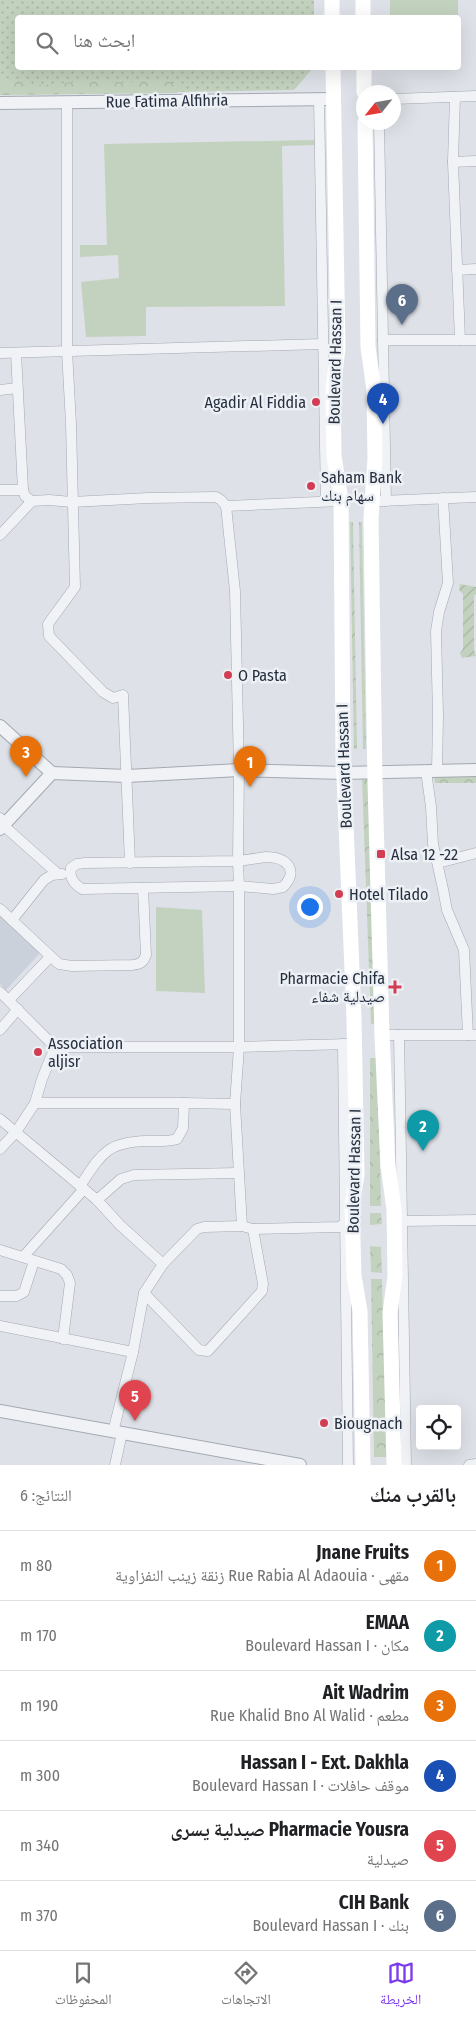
<!DOCTYPE html>
<html lang="ar">
<head>
<meta charset="utf-8">
<style>
	body { margin:0; font-family:"Fira Sans Condensed","Noto Naskh Arabic",sans-serif; background:#f2f2f2; color:#202124; direction:rtl }
	.controls { position:absolute; right:15px; bottom:15px; display:grid; overflow:hidden; border-radius:5px; box-shadow:0 5px 20px #0002 }
	.controls button { width:45px; height:45px; display:grid; place-items:center; padding:0; border:0; border-bottom:1px solid #e0e0e0; background:#fff; color:#202124; font:25px sans-serif }
	.compass { position:absolute; left:356px; top:85px; width:45px; height:45px; border-radius:50%; background:#fff; box-shadow:0 5px 20px #0002; rotate:239deg }
	.you { position:absolute; left:309px; top:906px; width:18px; height:18px; margin:-12px; border:4px solid #fff; border-radius:50%; background:#1a73e8; box-shadow:0 0 0 8px #1a73e833 }
	.badge { display:grid; place-items:center; width:32px; height:32px; border-radius:50%; background:#7c3aed; color:#fff; font-size:16px; font-weight:700 }
	.pin { position:absolute; translate:-50% -41px; filter:drop-shadow(0 1px 2px #0008) }
	.pin::after { content:''; position:absolute; top:26px; width:18px; height:15px; background:inherit; clip-path:polygon(0 0,100% 0,50% 100%) }
	.list { margin:0; padding:0; list-style:none }
	h2 { display:flex; justify-content:space-between; align-items:center; height:65px; margin:0; padding:0 20px; font-size:21px }
	h2 small { font-size:16px; font-weight:400; color:#757577 }
	.list li { display:grid; grid-template-columns:32px 1fr auto; gap:15px; align-items:center; box-sizing:border-box; height:70px; padding:0 20px; border-top:1px solid #e0e0e0 }
	.list b { display:block; font-size:19px; white-space:nowrap }
	.list p { margin:0; font-size:16px; white-space:nowrap; color:#757577 }
	.list em { font-size:16px; font-style:normal; color:#757577 }
	.icon { flex:none; width:28px; height:28px; fill:none; stroke:currentColor; stroke-width:2; stroke-linecap:round; stroke-linejoin:round }
	.map { position:relative; flex:none; width:476px; height:1465px; overflow:hidden; direction:ltr }
	.search { position:absolute; background:#fff; box-shadow:0 5px 20px #0002; left:15px; right:15px; top:15px; height:55px; display:flex; align-items:center; gap:12px; box-sizing:border-box; padding:0 18px; border-radius:5px; color:#757577; font-size:19px }
	.sheet { height:485px; background:#fff }
	nav { display:flex; justify-content:space-around; align-items:center; box-sizing:border-box; height:70px; border-top:1px solid #e0e0e0; background:#fff; font-size:14px; color:#757577 }
	nav a { display:grid; justify-items:center; gap:2px }
	nav .on { color:#7c3aed }
	.map>svg:first-child { display:block }
	.built { fill:#cbd1da }
	.grass { fill:url(#grass-dots) }
	.forest { fill:url(#forest-crowns) }
	.garden { fill:url(#garden-furrows) }
	.pitch { fill:#c3d2be }
	.lines { fill:none; stroke-linecap:round; stroke-linejoin:round }
	.minor-casing { stroke:#a3a9b2; stroke-width:11 }
	.tertiary-casing { stroke:#a3a9b2; stroke-width:14 }
	.minor { stroke:#f0f2f6; stroke-width:10 }
	.tertiary { stroke:#f0f2f6; stroke-width:12 }
	.secondary { stroke:#fff; stroke-width:15 }
	.poi-dot { fill:#d23d54; stroke:#edf1f5; stroke-width:2 }
	.labels { text-anchor:middle; dominant-baseline:central; stroke-width:5; stroke-linejoin:round; paint-order:stroke }
	.street-label { font-size:16px; fill:#262f3f; stroke:#edf1f5 }
	.poi-label { font-size:16px; fill:#262f3f; stroke:#edf1f5; text-anchor:start }
</style>
</head>
<body>
<div class="map">
<svg width="476" height="1465" viewBox="0 0 476 1465">
	<defs>
		<pattern id="grass-dots" width="8" height="8" patternUnits="userSpaceOnUse" patternTransform="scale(1.25)"><rect width="8" height="8" fill="#c3d2be"/><path d="M2 2h.1M6 6h.1" fill="none" stroke="#a7b5a4" stroke-width="1.8" stroke-linecap="round"/></pattern>
		<pattern id="forest-crowns" width="20" height="18" patternUnits="userSpaceOnUse" patternTransform="scale(1.25)"><rect width="20" height="18" fill="#c3d2be"/><path d="M2 6a3 3 0 1 1 6 0M12 15a3 3 0 1 1 6 0" fill="none" stroke="#a7b5a4"/></pattern>
		<pattern id="garden-furrows" width="10" height="10" patternUnits="userSpaceOnUse" patternTransform="scale(1.25)"><rect width="10" height="10" fill="#c3d2be"/><path d="M-1 1l2-2M0 10L10 0M9 11l2-2" fill="none" stroke="#a7b5a4"/></pattern>
	</defs>
	<rect width="100%" height="100%" fill="#dee2e8"/>
	<polygon class="built" points="0,914 41,952 6,990 0,984"/>
	<polygon class="grass" points="0,0 314,0 314,17 18,18 18,68 313,68 294,90 0,95"/>
	<g class="forest">
		<polygon points="0,76 30,84 45,85 94,80 128,83 149,79 163,80 181,86 177,93 0,95"/>
		<polygon points="350,522 353,522 357,749 354,749"/>
		<polygon points="359,522 362,522 366,749 363,749"/>
		<polygon points="476,775 476,783 435,783 434,776"/>
		<polygon points="373,777 380,1023 371,1024 362,778"/>
		<polygon points="370,1058 378,1058 381,1206 370,1206"/>
		<polygon points="370,1213 381,1213 382,1224 370,1225"/>
		<polygon points="370,1246 381,1247 382,1273 371,1272"/>
		<polygon points="371,1279 382,1279 387,1457 374,1457"/>
	</g>
	<polygon class="garden" points="460,584 476,587 476,594 474,596 474,650 476,656 462,658 460,653 463,649 463,594 459,590"/>
	<g class="pitch">
		<rect x="390" y="0" width="68" height="17"/>
		<polygon points="315,140 315,145 282,146 285,306 146,307 146,336 86,337 81,282 119,278 118,255 80,257 80,245 107,245 104,144"/>
		<polygon points="156,907 202,910 205,993 156,991"/>
	</g>
	<g class="lines">
		<defs>
			<g id="minor">
				<polyline points="455,97 453,162 460,340"/>
				<polyline points="319,99 326,501"/>
				<polyline points="394,99 476,96"/>
				<polyline points="67,102 67,351 71,424 75,587 48,624 49,636 103,692 113,698 123,695 130,863"/>
				<polyline points="379,122 386,501"/>
				<polyline points="453,162 476,161"/>
				<polyline points="457,270 476,269"/>
				<polyline points="383,340 476,340"/>
				<polyline points="0,353 322,344"/>
				<polyline points="16,353 23,490 25,496 32,501"/>
				<polyline points="0,390 17,388"/>
				<polyline points="0,490 23,490"/>
				<polyline points="380,501 476,497"/>
				<polyline points="226,506 235,591 239,770 238,861 239,886 239,1047 235,1104 242,1226"/>
				<polyline points="0,535 32,501 49,500 72,502 148,498 216,497 221,500 226,506 341,501"/>
				<polyline points="426,771 431,807 433,844 443,889 447,910 464,950 468,1035"/>
				<polyline points="437,771 438,716 436,631 439,612 448,583 443,498"/>
				<polyline points="0,818 4,826 58,874"/>
				<path d="M266,857c20,0 34,13 17,30l-10,2 -34,-3 -157,3c-8,-5 -13,-11 -11,-21l6,-4 8,-1 153,-2z"/>
				<polyline points="438,863 476,853"/>
				<path d="M0,909l59,55 13,2 60,-1c8,-1 11,-2 14,-10l-3,-67"/>
				<polyline points="12,920 44,880 52,875 62,874"/>
				<polyline points="0,992 55,1047 239,1047 349,1044"/>
				<polyline points="9,1000 50,957"/>
				<polyline points="0,1030 18,1009"/>
				<polyline points="382,1035 476,1035"/>
				<polyline points="399,1035 406,1465"/>
				<polyline points="343,1044 348,1465"/>
				<polyline points="35,1103 184,1103"/>
				<polyline points="0,1119 97,1200 120,1225 163,1264 144,1293 133,1352 113,1432"/>
				<polyline points="0,1149 16,1132 35,1103 42,1079 55,1047"/>
				<path d="M80,1186c21,-31 26,-44 66,-45 10,0 22,1 31,-2l6,-11 1,-25 51,1"/>
				<polyline points="97,1200 121,1179 134,1175 238,1173"/>
				<polyline points="402,1221 476,1220"/>
				<polyline points="0,1250 61,1269 67,1275 70,1283 63,1339"/>
				<polyline points="23,1257 84,1189"/>
				<polyline points="163,1264 197,1229 204,1227 242,1226 253,1229 339,1227 349,1220"/>
				<polyline points="144,1293 199,1350 208,1351 262,1291 263,1284 253,1229"/>
				<polyline points="0,1296 17,1296 24,1292 34,1261"/>
				<polyline points="0,1326 133,1352"/>
				<polyline points="115,1465 122,1433"/>
				<polyline points="469,1465 476,1464"/>
			</g>
			<g id="tertiary">
				<polyline points="0,103 334,99"/>
				<polyline points="0,726 52,773"/>
				<polyline points="52,773 127,776 239,770 343,773 476,770"/>
				<polyline points="0,829 52,773"/>
				<polyline points="0,1411 300,1465"/>
			</g>
		</defs>
		<use href="#minor" class="minor-casing"/>
		<use href="#tertiary" class="tertiary-casing"/>
		<use href="#minor" class="minor"/>
		<use href="#tertiary" class="tertiary"/>
		<g class="secondary">
			<polyline points="332,0 332,18"/>
			<polyline points="363,0 363,18"/>
			<polyline points="333,68 338,348 333,390 334,456 341,501 343,753 354,1018 357,1175 352,1205 354,1276 360,1311 363,1465"/>
			<polyline points="364,68 364,92"/>
			<polyline points="365,122 368,347 374,390 375,459 371,519 375,783 382,1035 388,1166 394,1209 395,1277 390,1312 394,1465"/>
		</g>
	</g>
	<g class="poi-dot">
		<circle cx="316" cy="402" r="5"/>
		<circle cx="311" cy="486" r="5"/>
		<circle cx="228" cy="675" r="5"/>
		<rect x="376" y="849" width="10" height="10" rx="2.5"/>
		<circle cx="339" cy="894" r="5"/>
		<path d="M392.5 979.5h5v5h5v5h-5v5h-5v-5h-5v-5h5z"/>
		<circle cx="38" cy="1052" r="5"/>
		<circle cx="324" cy="1423" r="5"/>
	</g>
	<g class="labels">
		<g class="street-label">
			<text transform="translate(167 101) rotate(-1)">Rue Fatima Alfihria</text>
			<text transform="translate(335 362) rotate(-89)">Boulevard Hassan I</text>
			<text transform="translate(344 766) rotate(-92)">Boulevard Hassan I</text>
			<text transform="translate(354 1171) rotate(-89)">Boulevard Hassan I</text>
		</g>
		<g class="poi-label">
			<text x="306" y="402" text-anchor="end">Agadir Al Fiddia</text>
			<text x="321" y="477">Saham Bank<tspan x="321" dy="18">سهام بنك</tspan></text>
			<text x="238" y="675">O Pasta</text>
			<text x="391" y="854">Alsa 12 -22</text>
			<text x="349" y="894">Hotel Tilado</text>
			<text x="385" y="978" text-anchor="end">Pharmacie Chifa<tspan x="385" dy="18">صيدلية شفاء</tspan></text>
			<text x="48" y="1043">Association<tspan x="48" dy="18">aljisr</tspan></text>
			<text x="334" y="1423">Biougnach</text>
		</g>
	</g>
</svg>
<div class="controls">
<button><svg class="icon" aria-label="locate" viewBox="0 0 24 24"><circle cx="12" cy="12" r="6"/><path d="M12 2v4M12 18v4M2 12h4M18 12h4"/></svg></button>
</div>
<svg class="compass" viewBox="-18 -18 36 36"><path d="M0-13l5 13h-10z" fill="#e53935"/><path d="M0 13l5-13h-10z" fill="#757577"/></svg>
<div class="you"></div>
<div class="pin badge" style="left:250px;top:787px;background:#e8710a">1</div>
<div class="pin badge" style="left:423px;top:1151px;background:#0f9aa8">2</div>
<div class="pin badge" style="left:26px;top:777px;background:#e8710a">3</div>
<div class="pin badge" style="left:383px;top:424px;background:#1a4fb4">4</div>
<div class="pin badge" style="left:135px;top:1421px;background:#e0444e">5</div>
<div class="pin badge" style="left:402px;top:325px;background:#5c6f8a">6</div>
<div class="search"><svg class="icon" aria-label="search" viewBox="0 0 24 24"><circle cx="10" cy="10" r="6"/><path d="M15 15l6 6"/></svg>ابحث هنا</div>
</div>
<section class="sheet">
<h2>بالقرب منك<small>النتائج: 6</small></h2>
<ul class="list">
<li><span class="badge" style="background:#e8710a">1</span><div><b>Jnane Fruits</b><p>مقهى · Rue Rabia Al Adaouia زنقة زينب النفزاوية</p></div><em>80 m</em></li>
<li><span class="badge" style="background:#0f9aa8">2</span><div><b>EMAA</b><p>مكان · Boulevard Hassan I</p></div><em>170 m</em></li>
<li><span class="badge" style="background:#e8710a">3</span><div><b>Ait Wadrim</b><p>مطعم · Rue Khalid Bno Al Walid</p></div><em>190 m</em></li>
<li><span class="badge" style="background:#1a4fb4">4</span><div><b>Hassan I - Ext. Dakhla</b><p>موقف حافلات · Boulevard Hassan I</p></div><em>300 m</em></li>
<li><span class="badge" style="background:#e0444e">5</span><div><b>Pharmacie Yousra صيدلية يسرى</b><p>صيدلية</p></div><em>340 m</em></li>
<li><span class="badge" style="background:#5c6f8a">6</span><div><b>CIH Bank</b><p>بنك · Boulevard Hassan I</p></div><em>370 m</em></li>
</ul>
</section>
<nav>
<a class="on"><svg class="icon" aria-label="map" viewBox="0 0 24 24"><path d="M3 6l6-2 6 2 6-2v14l-6 2-6-2-6 2zM9 4v14M15 6v14"/></svg>الخريطة</a>
<a><svg class="icon" aria-label="directions" viewBox="0 0 24 24"><path d="M12 3l9 9-9 9-9-9zM9 14v-3h6M13 9l2 2-2 2"/></svg>الاتجاهات</a>
<a><svg class="icon" aria-label="saved" viewBox="0 0 24 24"><path d="M7 4h10v16l-5-4-5 4z"/></svg>المحفوظات</a>
</nav>
</body>
</html>
